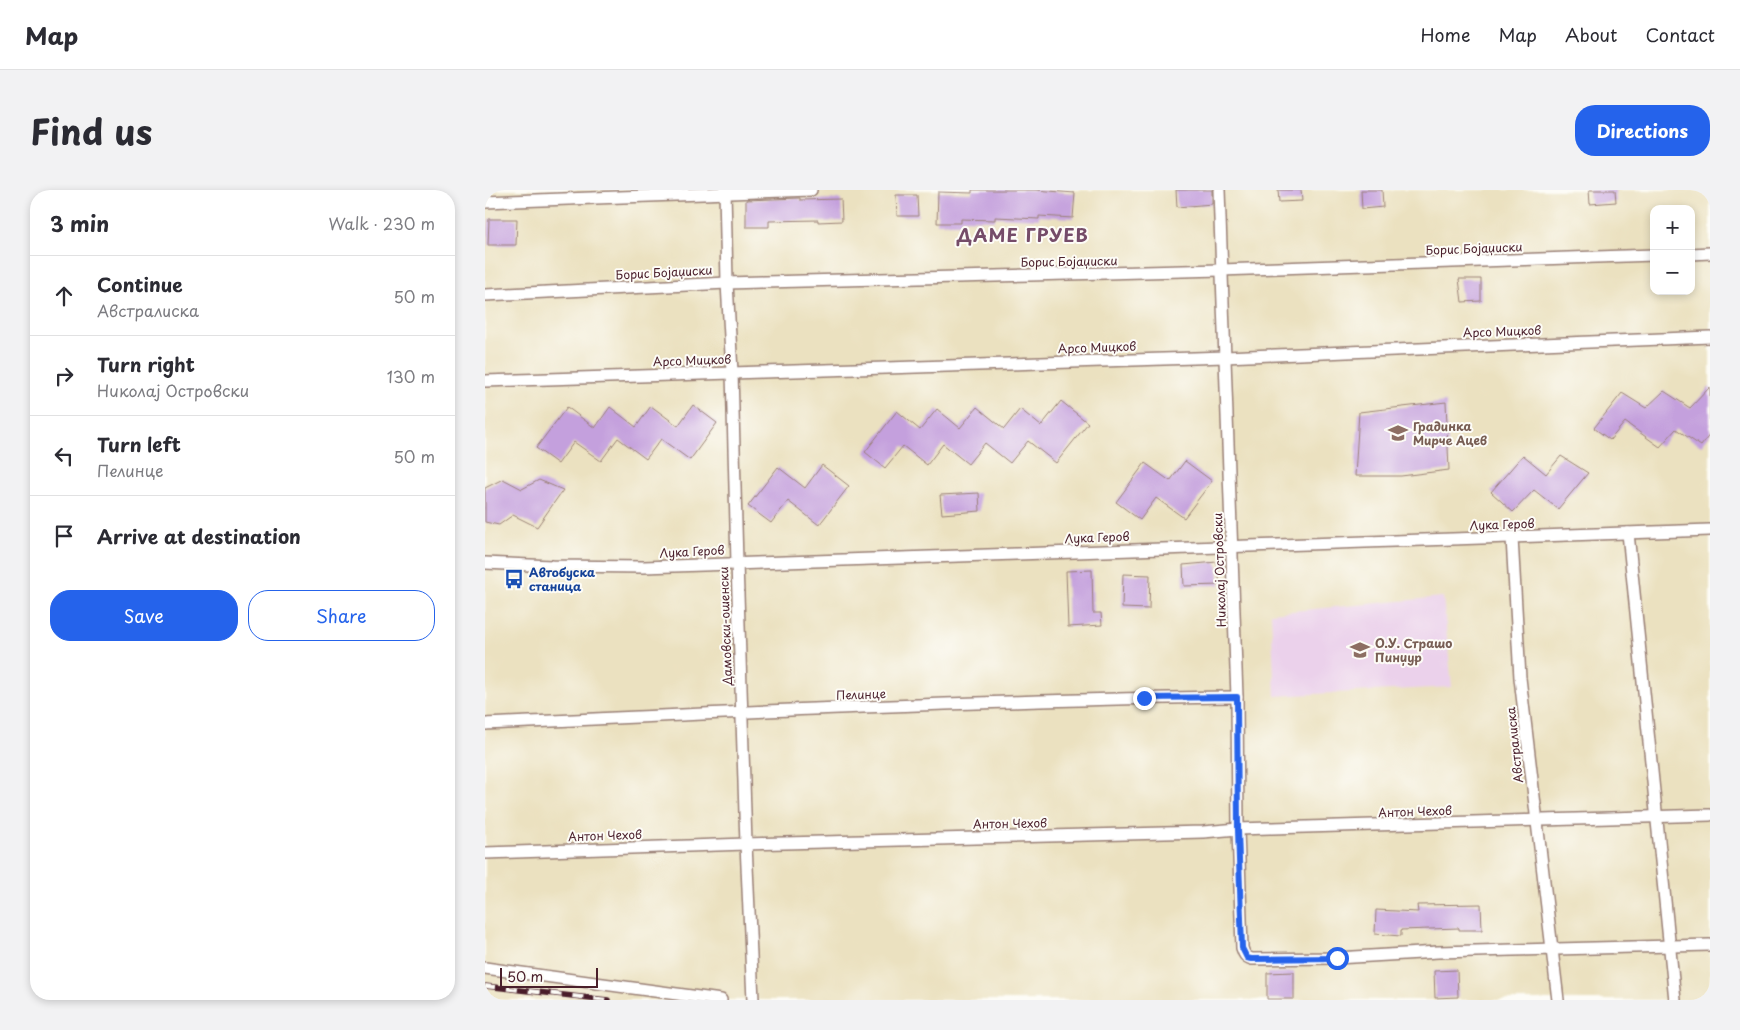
<!DOCTYPE html>
<html lang="en">
<head>
<meta charset="utf-8">
<style>
	body { margin:0; font-family:"Playpen Sans",sans-serif; background:#f2f2f3; color:#2b2b33 }
	.controls { position:absolute; right:15px; top:15px; display:grid; overflow:hidden; border-radius:10px; box-shadow:0 2px 8px #0003 }
	.controls button { width:45px; height:45px; display:grid; place-items:center; padding:0; border:0; border-bottom:1px solid #e1e1e2; background:#fff; color:#2b2b33; font:25px sans-serif }
	.scale { position:absolute; left:15px; bottom:12px; width:98px; box-sizing:border-box; padding-left:5px; border:2px solid #4a1f2b; border-top:0; font-size:14px; line-height:18px; white-space:nowrap; color:#4a1f2b; -webkit-text-stroke:4px #fdfcf7; paint-order:stroke }
	.stop { position:absolute; width:15px; height:15px; margin:-11px; border:4px solid #2563eb; border-radius:50%; background:#fff }
	.stop.end { background:#2563eb; border-color:#fff; box-shadow:0 1px 5px #0008 }
	.list { margin:0; padding:0; list-style:none }
	h2 { display:flex; justify-content:space-between; align-items:center; height:65px; margin:0; padding:0 20px; font-size:21px }
	h2 small { font-size:16px; font-weight:400; color:#7c7c81 }
	.list li { display:grid; grid-template-columns:32px 1fr auto; gap:15px; align-items:center; box-sizing:border-box; height:80px; padding:0 20px; border-top:1px solid #e1e1e2 }
	.list b { display:block; font-size:19px; white-space:nowrap }
	.list p { margin:0; font-size:16px; white-space:nowrap; color:#7c7c81 }
	.list em { font-size:16px; font-style:normal; color:#7c7c81 }
	.actions { display:flex; gap:10px; padding:15px 20px }
	.actions a { flex:1; padding:11px 0; border:1px solid #2563eb; border-radius:20px; text-align:center; font-size:18px; color:#2563eb }
	.actions .main { background:#2563eb; color:#fff }
	.icon { flex:none; width:28px; height:28px; fill:none; stroke:currentColor; stroke-width:2; stroke-linecap:round; stroke-linejoin:round }
	.map { position:relative; flex:none; width:1225px; height:810px; overflow:hidden; border-radius:20px }
	header { display:flex; align-items:center; gap:30px; box-sizing:border-box; height:70px; padding:0 25px; background:#fff; border-bottom:1px solid #e1e1e2 }
	header strong { font-size:24px }
	nav { display:flex; gap:28px; margin-inline-start:auto; font-size:18px }
	.intro { display:flex; align-items:center; justify-content:space-between; box-sizing:border-box; height:120px; padding:0 30px }
	h1 { margin:0; font-size:35px }
	.button { padding:12px 22px; border-radius:20px; background:#2563eb; color:#fff; font-size:18px; font-weight:700 }
	main { display:flex; gap:30px; padding:0 30px }
	aside { flex:1; background:#fff; border-radius:20px; box-shadow:0 2px 8px #0003 }
	.map>svg:first-child { display:block }
	.built { fill:#ebd1eb }
	.building { fill:#c4a0dd }
	.lines { fill:none; stroke-linecap:round; stroke-linejoin:round }
	.minor-casing { stroke:#9a8076; stroke-width:14 }
	.minor { stroke:#fff; stroke-width:11 }
	.rail-casing { stroke:#4a1f2b; stroke-width:5.5 }
	.rail { stroke:#fdfcf7; stroke-width:4; stroke-dasharray:11; stroke-linecap:butt }
	.route { stroke:#2563eb; stroke-width:6 }
	.labels { text-anchor:middle; dominant-baseline:central; stroke-width:4; stroke-linejoin:round; paint-order:stroke }
	.street-label { font-size:12px; fill:#4a1f2b; stroke:#fdfcf7 }
	.education-label { font-size:12px; font-weight:bold; fill:#785e54; stroke:#fdfcf7; text-anchor:start }
	.transit-label { font-size:12px; font-weight:bold; fill:#164399; stroke:#fdfcf7; text-anchor:start }
	.district-label { font-size:18px; font-weight:bold; letter-spacing:1px; fill:#754c69; stroke:#fdfcf7 }
</style>
</head>
<body>
<header>
<strong>Map</strong>
<nav><a>Home</a><a>Map</a><a>About</a><a>Contact</a></nav>
</header>
<div class="intro"><h1>Find us</h1><a class="button">Directions</a></div>
<main>
<aside>
<h2>3 min<small>Walk · 230 m</small></h2>
<ul class="list">
<li><svg class="icon" aria-label="ahead" viewBox="0 0 24 24"><path d="M12 20V5M6 11l6-6 6 6"/></svg><div><b>Continue</b><p>Австралиска</p></div><em>50 m</em></li>
<li><svg class="icon" aria-label="right" viewBox="0 0 24 24"><path d="M7 20v-9h11M14 6l5 5-5 5"/></svg><div><b>Turn right</b><p>Николај Островски</p></div><em>130 m</em></li>
<li><svg class="icon" aria-label="left" viewBox="0 0 24 24"><path d="M17 20v-9H6M10 6l-5 5 5 5"/></svg><div><b>Turn left</b><p>Пелинце</p></div><em>50 m</em></li>
<li><svg class="icon" aria-label="arrive" viewBox="0 0 24 24"><path d="M6 21V4h12l-3 4 3 4H6"/></svg><div><b>Arrive at destination</b></div></li>
</ul>
<div class="actions"><a class="main">Save</a><a>Share</a></div>
</aside>
<div class="map">
<svg width="1225" height="810" viewBox="0 0 1225 810">
	<rect width="100%" height="100%" fill="#fdfcf7"/>
	<filter id="ink" filterUnits="userSpaceOnUse"><feTurbulence type="fractalNoise" baseFrequency=".02" numOctaves="2"/><feDisplacementMap in="SourceGraphic" scale="10" xChannelSelector="R" yChannelSelector="G"/><feConvolveMatrix kernelMatrix="1 2 1 2 8 2 1 2 1" color-interpolation-filters="sRGB"/></filter>
	<filter id="wash" filterUnits="userSpaceOnUse"><feTurbulence type="fractalNoise" baseFrequency=".0096" numOctaves="4" result="noise"/><feDisplacementMap in="SourceGraphic" scale="20" xChannelSelector="R" yChannelSelector="G"/><feGaussianBlur stdDeviation="1.12" result="paint"/><feColorMatrix in="noise" values="0 0 0 0 0 0 0 0 0 0 0 0 0 0 0 0 0 1.4 0 .05"/><feComposite in="paint" operator="in"/></filter>
	<g filter="url(#wash)">
		<rect width="100%" height="100%" fill="#ebe1c0"/>
		<polygon class="built" points="958,407 967,497 790,506 786,423"/>
		<g id="blocks">
			<g class="building">
				<polygon points="487,0 550,0 590,3 588,28 554,26 554,29 510,27 510,30 476,29 476,33 452,33 453,2 487,3"/>
				<polygon points="691,0 727,0 727,14 692,17"/>
				<polygon points="793,0 816,0 817,11 794,12"/>
				<polygon points="876,0 897,0 898,17 877,19"/>
				<polygon points="1104,0 1130,0 1131,12 1105,14"/>
				<polygon points="411,5 432,5 433,26 412,26"/>
				<polygon points="315,8 315,10 356,9 357,31 333,32 333,30 284,31 284,37 261,37 261,10"/>
				<polygon points="4,29 32,29 31,55 3,55"/>
				<polygon points="974,89 996,89 996,111 977,112"/>
				<polygon points="1225,197 1225,244 1216,256 1191,239 1175,257 1140,232 1125,250 1109,238 1137,203 1161,218 1179,201 1205,218"/>
				<polygon points="576,211 603,233 571,273 543,251 525,273 500,253 483,274 458,254 442,275 418,256 400,278 380,262 412,221 435,240 452,219 475,238 492,217 519,239 535,219 556,236"/>
				<polygon points="961,212 964,280 916,286 870,286 874,222"/>
				<polygon points="208,215 232,233 205,270 176,249 161,269 133,248 116,271 89,252 73,274 51,258 82,217 110,238 125,217 151,237 166,216 193,236"/>
				<polygon points="1038,265 1061,284 1076,266 1103,283 1073,319 1049,300 1028,322 1006,302"/>
				<polygon points="700,271 727,291 699,328 671,308 655,330 631,312 660,273 685,291"/>
				<polygon points="337,275 364,296 334,335 303,311 286,333 263,316 293,277 320,298"/>
				<polygon points="18,289 37,299 54,290 78,300 52,337 28,325 14,335 0,332 0,298"/>
				<polygon points="494,303 495,321 457,324 455,305"/>
				<polygon points="732,372 735,395 699,396 698,375"/>
				<polygon points="607,380 608,423 616,423 617,435 583,437 581,381"/>
				<polygon points="638,384 665,385 664,419 637,418"/>
				<polygon points="996,714 997,740 974,740 974,738 916,740 916,746 890,744 891,720 933,722 932,715"/>
				<polygon points="972,780 973,807 950,808 949,781"/>
				<polygon points="809,782 809,809 782,809 782,783"/>
			</g>
		</g>
	</g>
	<g filter="url(#ink)">
		<use href="#blocks" fill-opacity="0" stroke="#9a8076" stroke-width="1"/>
		<g class="lines">
			<defs>
				<g id="minor">
					<polyline points="240,0 242,93 247,182 252,373 261,654 268,810"/>
					<path d="M734,0l18,507 1,132 4,119c2,6 3,9 10,11l85,-1 101,-6 272,-7"/>
					<polyline points="0,12 326,0"/>
					<polyline points="1206,64 1225,63"/>
					<polyline points="0,105 242,93 736,80 1169,65"/>
					<polyline points="0,191 740,167 1225,147"/>
					<polyline points="1143,343 1190,810"/>
					<polyline points="1027,348 1035,488 1073,810"/>
					<polyline points="0,373 67,376 159,377 1225,340"/>
					<path d="M0,534c251,-12 501,-24 752,-27"/>
					<polyline points="0,663 261,654 718,642 753,639 1225,625"/>
					<polyline points="0,778 236,810"/>
				</g>
			</defs>
			<use href="#minor" class="minor-casing"/>
			<use href="#minor" class="minor"/>
			<defs>
				<polyline id="rail" points="0,796 123,810"/>
			</defs>
			<use href="#rail" class="rail-casing"/>
			<use href="#rail" class="rail"/>
		</g>
	</g>
	<g class="lines" filter="url(#ink)">
		<polyline class="route" points="659,508 752,507 753,640 757,758 762,768 766,769 852,768"/>
	</g>
	<defs>
		<symbol id="school-bare" viewBox="-9 -9 18 18"><path d="M0-5L7-2L0 1L-7-2ZM-4 1L0 2.5L4 1V4Q0 6-4 4Z" fill="#8d6e63" stroke="#fdfcf7" stroke-width="2.5" paint-order="stroke"/></symbol>
		<symbol id="bus-bare" viewBox="-9 -9 18 18"><path d="M-5-6H5V4H4V6H2V4H-2V6H-4V4H-5ZM-3.5-4V0h7V-4ZM-3.5 1.2v1.5H-2V1.2ZM2 1.2v1.5H3.5V1.2Z" fill="#1a4fb4" stroke="#fdfcf7" stroke-width="2.5" paint-order="stroke"/></symbol>
	</defs>
	<g fill-rule="evenodd">
		<use href="#school-bare" x="899" y="229" width="28" height="28"/>
		<use href="#bus-bare" x="15" y="375" width="28" height="28"/>
		<use href="#school-bare" x="861" y="446" width="28" height="28"/>
	</g>
	<g class="labels">
		<g class="street-label">
			<text transform="translate(989 58) rotate(-2)">Борис Бојаџиски</text>
			<text transform="translate(584 71) rotate(-1)">Борис Бојаџиски</text>
			<text transform="translate(179 82) rotate(-3)">Борис Бојаџиски</text>
			<text transform="translate(1017 141) rotate(-2)">Арсо Мицков</text>
			<text transform="translate(612 157) rotate(-2)">Арсо Мицков</text>
			<text transform="translate(207 170) rotate(-2)">Арсо Мицков</text>
			<text transform="translate(1017 334) rotate(-2)">Лука Геров</text>
			<text transform="translate(612 347) rotate(-2)">Лука Геров</text>
			<text transform="translate(207 361) rotate(-3)">Лука Геров</text>
			<text transform="translate(734 380) rotate(-92)">Николај Островски</text>
			<text transform="translate(240 436) rotate(-92)">Дамовски-ошенски</text>
			<text transform="translate(376 504) rotate(-2)">Пелинце</text>
			<text transform="translate(1029 555) rotate(-96)">Австралиска</text>
			<text transform="translate(930 621) rotate(-2)">Антон Чехов</text>
			<text transform="translate(525 633) rotate(-1)">Антон Чехов</text>
			<text transform="translate(120 645) rotate(-2)">Антон Чехов</text>
		</g>
		<g class="education-label">
			<text x="928" y="236">Градинка<tspan x="928" dy="14">Мирче Ацев</tspan></text>
			<text x="890" y="453">О.У. Страшо<tspan x="890" dy="14">Пинџур</tspan></text>
		</g>
		<g class="transit-label">
			<text x="44" y="382">Автобуска<tspan x="44" dy="14">станица</tspan></text>
		</g>
		<g class="district-label">
			<text x="538" y="44">ДАМЕ ГРУЕВ</text>
		</g>
	</g>
</svg>
<div class="controls">
<button>+</button>
<button>−</button>
</div>
<div class="scale">50 m</div>
<div class="stop" style="left:852px;top:768px"></div>
<div class="stop end" style="left:659px;top:508px"></div>
</div>
</main>
</body>
</html>
